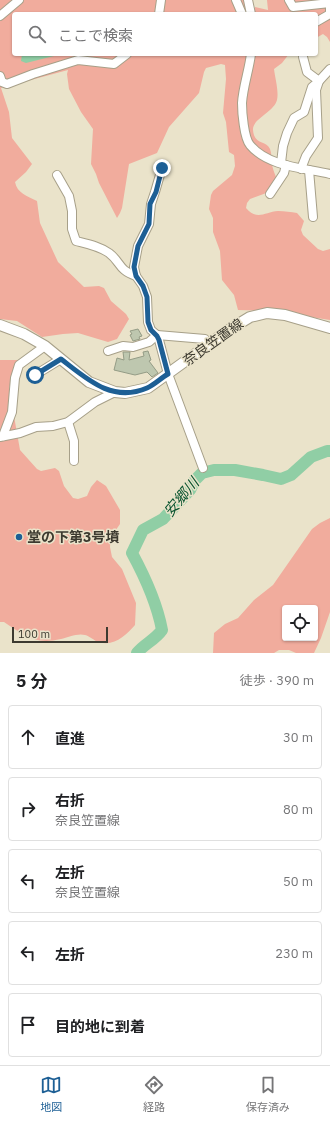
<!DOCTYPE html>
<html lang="ja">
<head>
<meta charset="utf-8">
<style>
	body { margin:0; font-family:"IBM Plex Sans","Noto Sans JP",sans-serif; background:#f6f6f6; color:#202124 }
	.controls { position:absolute; right:12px; bottom:12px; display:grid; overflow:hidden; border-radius:4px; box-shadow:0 1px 3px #0004 }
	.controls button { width:36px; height:36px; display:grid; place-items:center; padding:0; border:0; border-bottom:1px solid #e0e0e0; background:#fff; color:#202124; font:20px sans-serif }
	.scale { position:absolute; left:12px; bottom:10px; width:96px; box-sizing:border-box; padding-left:4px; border:2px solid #3d3a30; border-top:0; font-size:11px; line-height:14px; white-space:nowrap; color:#3d3a30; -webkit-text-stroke:3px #eae3ca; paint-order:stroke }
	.stop { position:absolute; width:12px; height:12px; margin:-9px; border:3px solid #1d5f95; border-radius:50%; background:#fff }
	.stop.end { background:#1d5f95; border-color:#fff; box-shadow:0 1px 4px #0008 }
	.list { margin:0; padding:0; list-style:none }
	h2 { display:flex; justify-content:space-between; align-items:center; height:52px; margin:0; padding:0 16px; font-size:17px }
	h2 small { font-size:13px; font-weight:400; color:#757577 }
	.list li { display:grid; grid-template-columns:26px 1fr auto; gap:12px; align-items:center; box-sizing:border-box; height:64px; margin:0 8px 8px; padding:0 8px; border:1px solid #e0e0e0; border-radius:4px }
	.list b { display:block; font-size:15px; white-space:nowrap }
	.list p { margin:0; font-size:13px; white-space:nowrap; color:#757577 }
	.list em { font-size:13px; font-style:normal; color:#757577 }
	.icon { flex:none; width:22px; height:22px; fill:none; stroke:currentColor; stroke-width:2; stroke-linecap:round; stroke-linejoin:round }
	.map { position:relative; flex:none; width:330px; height:653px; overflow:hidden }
	.search { position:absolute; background:#fff; box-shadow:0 1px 3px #0004; left:12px; right:12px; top:12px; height:44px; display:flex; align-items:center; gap:10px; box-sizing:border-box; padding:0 14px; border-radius:4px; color:#757577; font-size:15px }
	.sheet { height:412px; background:#fff }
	nav { display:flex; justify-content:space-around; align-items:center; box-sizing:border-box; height:56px; border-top:1px solid #e0e0e0; background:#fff; font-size:11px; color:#757577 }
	nav a { display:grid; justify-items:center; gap:2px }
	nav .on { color:#1d5f95 }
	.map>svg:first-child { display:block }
	.green { fill:#f1ac9d; fill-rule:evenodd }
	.water { fill:#90cea5 }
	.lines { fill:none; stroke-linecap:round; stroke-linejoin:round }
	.river { stroke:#90cea5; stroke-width:12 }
	.building { fill:#bec7af; stroke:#949c86 }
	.minor-casing { stroke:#a7a089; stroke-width:10 }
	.major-casing { stroke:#a7a089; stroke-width:12 }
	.minor { stroke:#fff; stroke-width:8 }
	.major { stroke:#fff; stroke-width:10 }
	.route { stroke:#1d5f95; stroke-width:5 }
	.poi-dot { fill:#1d5f95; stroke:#eae3ca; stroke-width:1.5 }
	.labels { text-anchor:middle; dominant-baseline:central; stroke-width:3; stroke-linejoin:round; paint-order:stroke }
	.street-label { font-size:14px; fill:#3d3a30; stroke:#eae3ca }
	.poi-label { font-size:14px; font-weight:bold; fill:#3d3a30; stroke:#eae3ca; text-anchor:start }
	.water-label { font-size:15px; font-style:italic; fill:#0a5530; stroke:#eae3ca }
</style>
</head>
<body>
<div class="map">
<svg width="330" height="653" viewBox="0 0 330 653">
	<rect width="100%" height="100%" fill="#eae3ca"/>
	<g class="green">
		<path d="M0,0h244l2,11 -1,3h-231v40h275l-7,9 -8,6c1,9 5,22 3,31 -3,12 -25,19 -24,30 1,15 13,10 17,19 2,5 1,10 2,15 1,8 6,16 8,24l-30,11 -3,4 -1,5c11,13 19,4 32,3 7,0 13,1 19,2l7,8 -3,9 2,5 15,14 5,2 7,-2v71l-59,-9 -33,-1 -4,-15 -12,-15 -2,-29 -7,-19v-14l-4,-9 2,-14 2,-4 19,-16 3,-9 -1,-11 -5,-3 -3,-30 -3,-9 3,-34 -1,-14 -4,-1 -15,4 -2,4 -5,21 -30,34 -12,26 -28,11 -7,44 -2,5 -3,5 -18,-35 -3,-9 -5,-10 2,-35 -12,-17 -12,-23 -2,-15 1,-4 -67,18 8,24 3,26 20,26 -6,8 -11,10c2,11 12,14 22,19l3,22 18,39 26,25 15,-1 5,2 7,13 15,13 3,5 -12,20 -9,3 -30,-9 -15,1 -21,3 -25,-16 -17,-2z"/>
		<polygon points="267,0 330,0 330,42 327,37 323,34 316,38 316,14 255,14 255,7 268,10"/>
		<path d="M0,360h18l-9,28 11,62 17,19 4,2 14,-3 4,3 5,15 9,12 5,1 9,-3 4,-9 6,-7 9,6 14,24v14l-9,13 -1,10 2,10 10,12 14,34 -1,22c-9,10 -21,22 -36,17 -5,-1 -9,-6 -14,-7 -7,-2 -17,2 -24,4 -26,6 -36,-3 -57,-17h-4z"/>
		<path d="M330,518v94l-9,26 -7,15h-18l-7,-3h-10l-5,3h-61l1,-20 11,-9 13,-6 16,-18 19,-15 39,-56 8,-6zM285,608h30v30h-30z"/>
	</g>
	<polygon class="water" points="22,54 62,54 26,63 21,61"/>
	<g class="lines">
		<path class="river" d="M137,653c7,-9 18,-13 25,-23 -5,-27 -17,-53 -30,-77l11,-23 20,-11 27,-29 5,-10 7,-7 12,-3h21l28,5 18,4 10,-4 20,-18 16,-6h3"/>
	</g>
	<g class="building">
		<polygon points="138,329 142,336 139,337 140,339 133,341 130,335 132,334 130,331"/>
		<polygon points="148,351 151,360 149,361 158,373 152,377 147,372 135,375 114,370 117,358 124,360 123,352 130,352 129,360 144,356 143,352"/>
	</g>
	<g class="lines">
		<defs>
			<g id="minor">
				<polyline points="236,0 242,14"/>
				<polyline points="248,0 251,14"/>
				<polyline points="289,0 293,7 330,3 330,14 316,22"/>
				<polyline points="159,14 161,0"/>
				<polyline points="0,16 19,0"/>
				<path d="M251,54c-2,16 -8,33 -9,49 0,9 2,35 8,42 18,22 55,23 80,29"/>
				<polyline points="0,76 2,82 7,84 33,74 78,60 114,64 127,54"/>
				<polyline points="281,163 283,146 287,133 294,118 304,112 312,87 319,81 307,72 303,57"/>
				<polyline points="162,168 155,192 151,204 149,224 138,246 134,267 136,276 143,286 147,297 148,322 151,330 157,335 159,340 168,374 203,468"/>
				<polyline points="301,169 306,156 318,138 316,90 319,81 330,69"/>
				<polyline points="309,170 313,217"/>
				<path d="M57,175l12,21 3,15v18l4,12c12,3 23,5 33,12 12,9 9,17 27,23"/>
				<polyline points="270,194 284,173 286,165"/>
				<polyline points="108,351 123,346 133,347 149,342 157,335 205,339 209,345"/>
				<polyline points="35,375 61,359"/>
				<polyline points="68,422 74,441 74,461"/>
				<polyline points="3,436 12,412 15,378 19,365 45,346"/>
				<polyline points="0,437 20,433 36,427 53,426 68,422 95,402 115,392"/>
			</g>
			<polyline id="major" points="0,325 24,334 45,346 89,382 115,392 125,393 148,388 227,331 250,317 267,313 285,315 330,328"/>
		</defs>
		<use href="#minor" class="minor-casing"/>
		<use href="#major" class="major-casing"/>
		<use href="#minor" class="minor"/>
		<use href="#major" class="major"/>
	</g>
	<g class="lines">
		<path class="route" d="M35,375l26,-16c26,20 51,44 86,29 7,-3 14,-10 21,-14l-9,-34 -2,-4 -6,-6 -3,-8 -1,-25 -4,-11 -7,-10 -2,-9 4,-21 11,-22 1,-20 6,-12 6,-24"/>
	</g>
	<circle class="poi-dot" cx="19" cy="537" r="4"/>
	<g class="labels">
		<g class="street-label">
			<text transform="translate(213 342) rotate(-35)">奈良笠置線</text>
		</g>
		<g class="poi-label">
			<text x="27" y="537">堂の下第3号墳</text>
		</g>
		<g class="water-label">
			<text transform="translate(181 497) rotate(-50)">安郷川</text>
		</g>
	</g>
</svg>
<div class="controls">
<button><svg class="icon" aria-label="locate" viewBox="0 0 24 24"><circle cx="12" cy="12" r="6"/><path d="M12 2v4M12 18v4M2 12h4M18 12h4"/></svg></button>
</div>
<div class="scale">100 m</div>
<div class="stop" style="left:35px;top:375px"></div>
<div class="stop end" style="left:162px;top:168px"></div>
<div class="search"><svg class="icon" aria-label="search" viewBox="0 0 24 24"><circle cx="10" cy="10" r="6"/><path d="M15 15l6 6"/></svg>ここで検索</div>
</div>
<section class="sheet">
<h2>5 分<small>徒歩 · 390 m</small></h2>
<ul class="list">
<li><svg class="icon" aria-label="ahead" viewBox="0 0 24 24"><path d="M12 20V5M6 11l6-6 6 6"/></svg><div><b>直進</b></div><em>30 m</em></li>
<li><svg class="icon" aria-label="right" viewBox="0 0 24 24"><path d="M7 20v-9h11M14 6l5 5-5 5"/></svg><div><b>右折</b><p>奈良笠置線</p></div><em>80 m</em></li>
<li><svg class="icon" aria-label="left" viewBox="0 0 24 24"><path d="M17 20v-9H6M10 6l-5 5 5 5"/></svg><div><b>左折</b><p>奈良笠置線</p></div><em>50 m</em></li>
<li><svg class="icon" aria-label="left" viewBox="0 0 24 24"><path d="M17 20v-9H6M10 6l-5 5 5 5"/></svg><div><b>左折</b></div><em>230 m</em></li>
<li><svg class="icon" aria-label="arrive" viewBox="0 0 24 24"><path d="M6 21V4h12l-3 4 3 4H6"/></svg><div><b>目的地に到着</b></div></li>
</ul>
</section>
<nav>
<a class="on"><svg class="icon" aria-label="map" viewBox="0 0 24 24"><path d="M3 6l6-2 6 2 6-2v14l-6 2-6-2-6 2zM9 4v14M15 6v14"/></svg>地図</a>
<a><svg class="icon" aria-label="directions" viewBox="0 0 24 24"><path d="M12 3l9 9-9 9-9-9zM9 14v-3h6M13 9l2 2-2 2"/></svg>経路</a>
<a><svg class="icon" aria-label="saved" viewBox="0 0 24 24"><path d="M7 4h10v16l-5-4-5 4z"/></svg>保存済み</a>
</nav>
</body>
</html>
